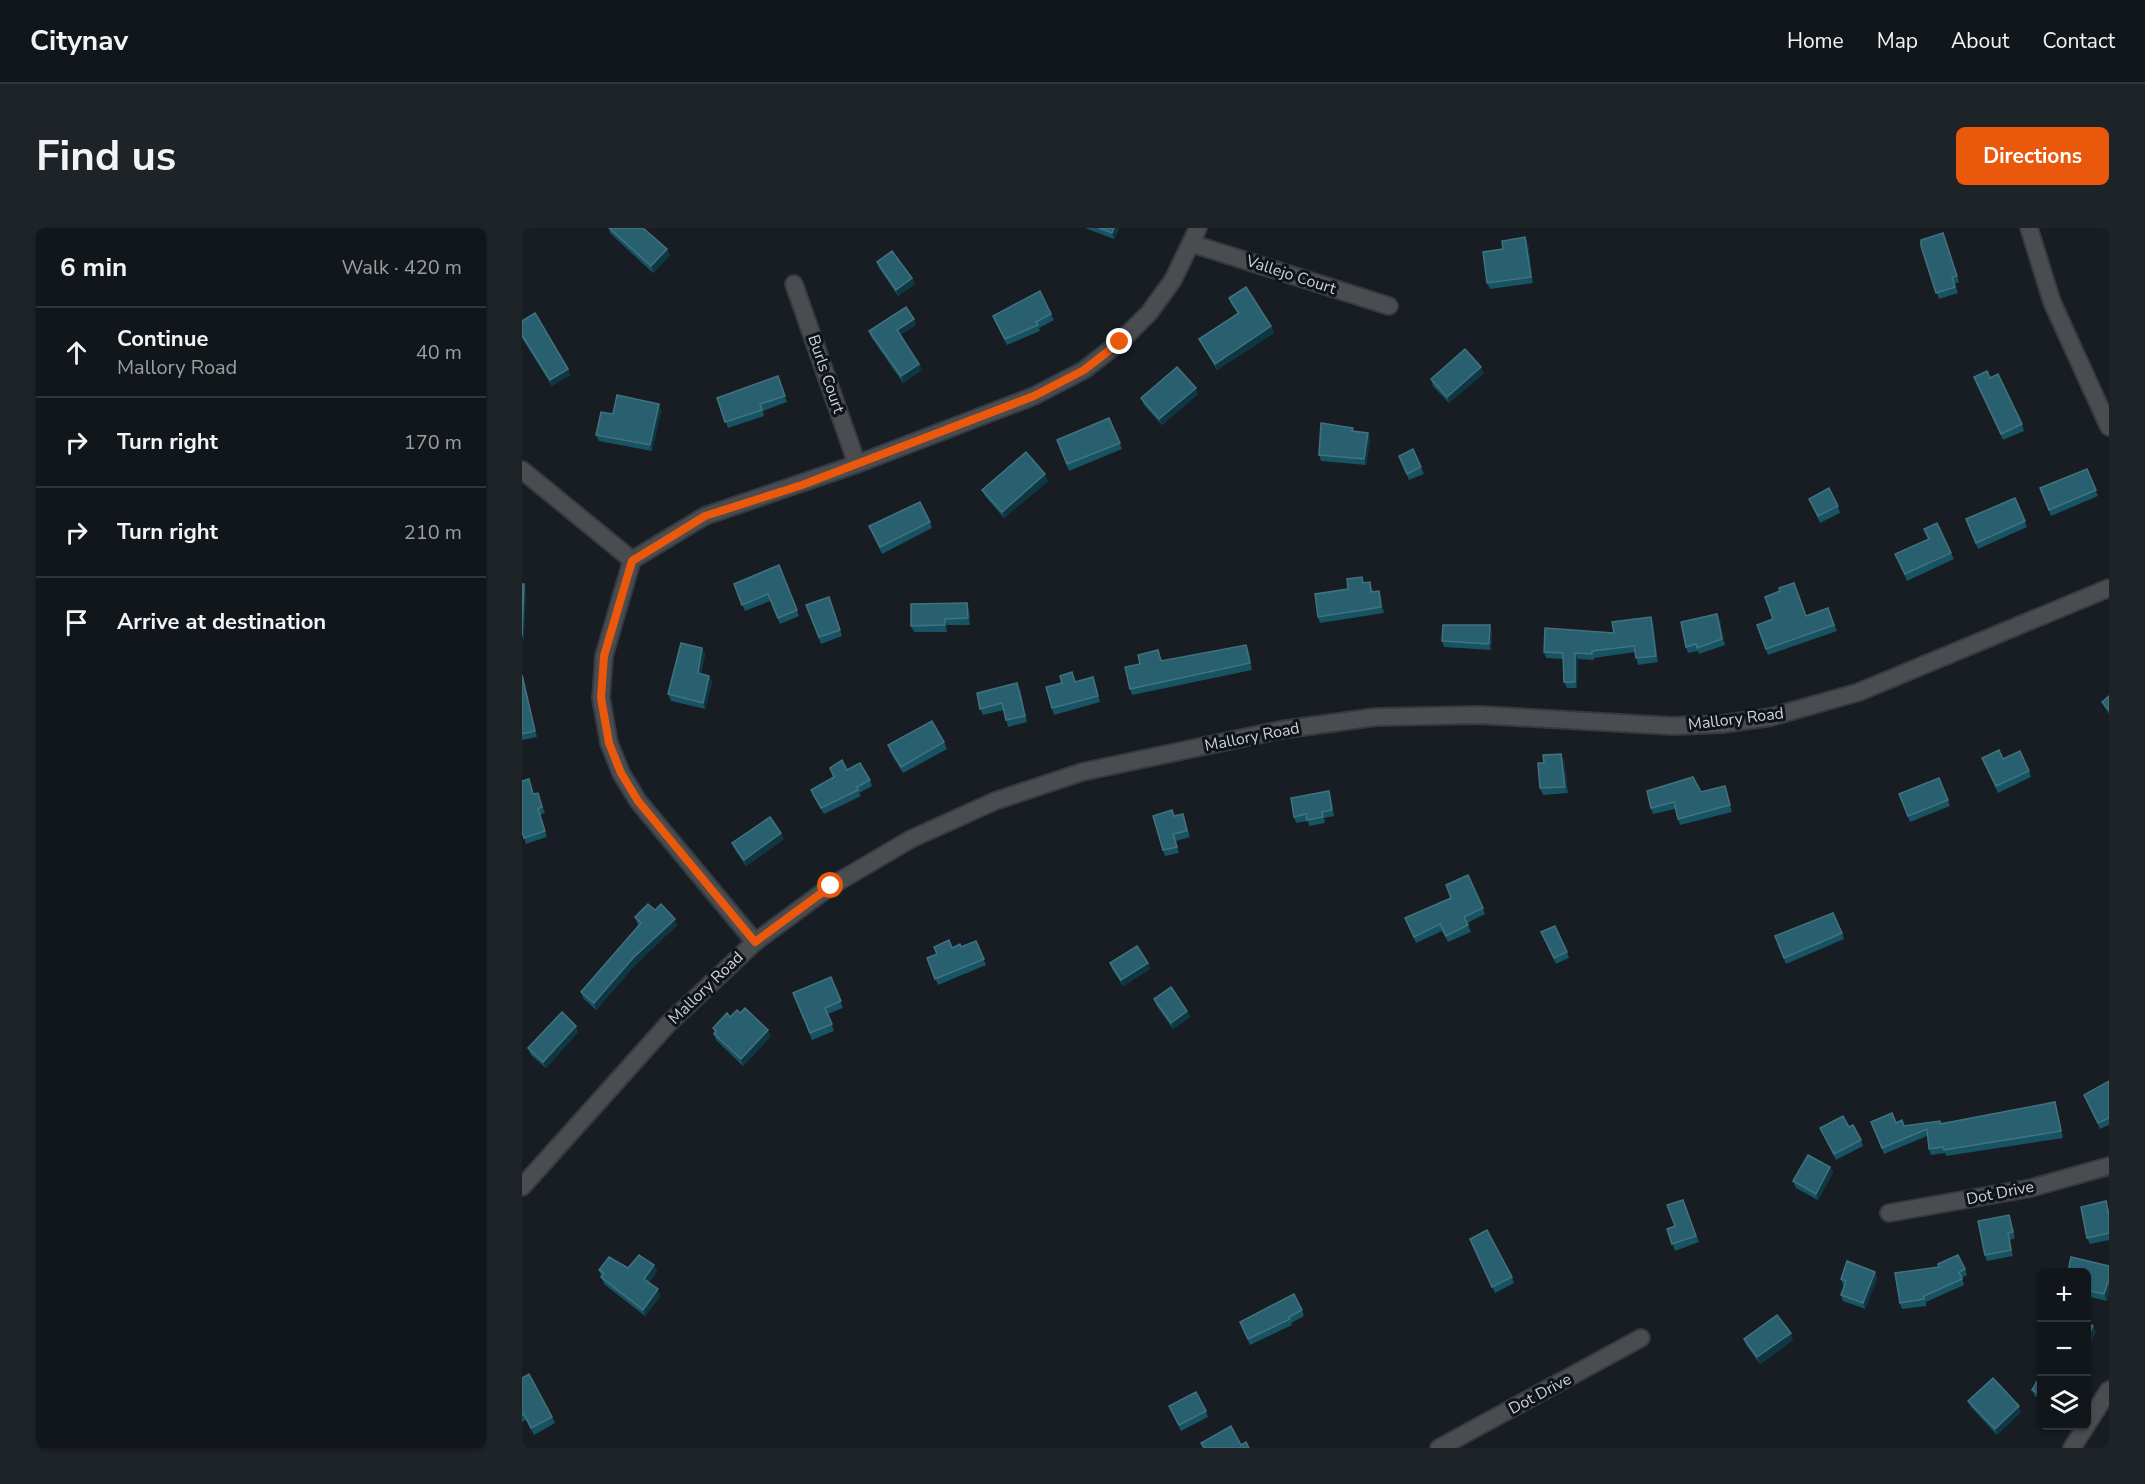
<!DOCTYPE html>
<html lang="en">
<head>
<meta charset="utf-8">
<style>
	body { margin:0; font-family:"Nunito Sans",sans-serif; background:#1e2327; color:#f1f3f6 }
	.controls { position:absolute; right:18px; bottom:18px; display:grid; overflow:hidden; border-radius:9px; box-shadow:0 2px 4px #0004 }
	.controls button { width:54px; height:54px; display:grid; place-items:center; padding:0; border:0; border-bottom:2px solid #303539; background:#11161a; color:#f1f3f6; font:30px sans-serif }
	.stop { position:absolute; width:18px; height:18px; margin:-14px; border:4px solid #ea580c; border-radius:50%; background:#fff }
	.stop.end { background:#ea580c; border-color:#fff; box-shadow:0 2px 6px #0008 }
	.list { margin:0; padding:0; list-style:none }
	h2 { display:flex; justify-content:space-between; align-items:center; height:78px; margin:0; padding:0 24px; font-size:26px }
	h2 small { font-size:20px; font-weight:400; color:#9c9fa2 }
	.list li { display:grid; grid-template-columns:39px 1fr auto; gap:18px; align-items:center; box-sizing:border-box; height:90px; padding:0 24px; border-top:2px solid #303539 }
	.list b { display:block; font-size:22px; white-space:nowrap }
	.list p { margin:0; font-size:20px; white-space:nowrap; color:#9c9fa2 }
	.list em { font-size:20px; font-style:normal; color:#9c9fa2 }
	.icon { flex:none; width:33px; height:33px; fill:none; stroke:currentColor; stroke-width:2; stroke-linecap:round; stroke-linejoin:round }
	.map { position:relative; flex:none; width:1587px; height:1220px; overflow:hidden; border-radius:9px }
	header { display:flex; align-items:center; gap:36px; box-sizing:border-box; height:84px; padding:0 30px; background:#11161a; border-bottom:2px solid #303539 }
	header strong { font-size:28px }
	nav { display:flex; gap:33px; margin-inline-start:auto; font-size:21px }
	.intro { display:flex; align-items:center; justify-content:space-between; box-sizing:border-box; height:144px; padding:0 36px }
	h1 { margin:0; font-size:42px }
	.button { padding:15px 27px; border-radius:9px; background:#ea580c; color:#fff; font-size:21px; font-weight:700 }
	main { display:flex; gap:36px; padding:0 36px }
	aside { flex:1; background:#11161a; border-radius:9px; box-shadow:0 2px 4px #0004 }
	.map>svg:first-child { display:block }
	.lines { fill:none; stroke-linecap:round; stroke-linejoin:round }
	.minor-casing { stroke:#343a40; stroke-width:20 }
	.tertiary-casing { stroke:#343a40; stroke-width:20 }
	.minor { stroke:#4b4c50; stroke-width:16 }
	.tertiary { stroke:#4b4c50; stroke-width:16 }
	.wall { fill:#165363 }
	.shaded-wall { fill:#0e3744 }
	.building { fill:#29606f; stroke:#43727f; stroke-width:1.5 }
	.route { stroke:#ea580c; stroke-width:8 }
	.labels { text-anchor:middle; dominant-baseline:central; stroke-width:6; stroke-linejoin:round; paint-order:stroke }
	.street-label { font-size:16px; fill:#cdd1d6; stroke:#0e141a }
</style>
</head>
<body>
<header>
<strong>Citynav</strong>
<nav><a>Home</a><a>Map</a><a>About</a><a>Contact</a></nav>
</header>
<div class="intro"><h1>Find us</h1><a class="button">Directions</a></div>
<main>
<aside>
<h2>6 min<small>Walk · 420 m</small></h2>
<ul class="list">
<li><svg class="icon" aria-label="ahead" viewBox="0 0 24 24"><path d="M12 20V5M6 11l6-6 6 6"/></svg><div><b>Continue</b><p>Mallory Road</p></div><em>40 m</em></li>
<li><svg class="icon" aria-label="right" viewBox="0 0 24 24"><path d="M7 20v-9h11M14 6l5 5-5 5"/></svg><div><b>Turn right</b></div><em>170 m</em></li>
<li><svg class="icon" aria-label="right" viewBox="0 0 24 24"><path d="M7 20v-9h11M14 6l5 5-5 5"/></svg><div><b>Turn right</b></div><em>210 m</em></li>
<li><svg class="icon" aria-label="arrive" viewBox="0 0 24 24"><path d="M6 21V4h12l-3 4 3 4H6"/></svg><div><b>Arrive at destination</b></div></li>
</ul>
</aside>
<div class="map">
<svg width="1587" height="1220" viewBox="0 0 1587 1220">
	<rect width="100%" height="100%" fill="#171d23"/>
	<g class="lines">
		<defs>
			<g id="minor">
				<polyline points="1507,0 1530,74 1587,199"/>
				<polyline points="671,16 867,78"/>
				<polyline points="272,56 335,236"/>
				<polyline points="0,242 110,332"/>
				<polyline points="233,714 116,573 99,545 87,515 79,470 82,428 110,332 183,288 335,236 512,168 562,142 598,114 627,85 651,52 676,0"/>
				<polyline points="1367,985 1509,960 1587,938"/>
				<polyline points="917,1220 1119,1110"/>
				<polyline points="1550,1220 1587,1162"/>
			</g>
			<polyline id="tertiary" points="0,959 146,796 233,714 309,658 389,611 473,573 560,544 758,502 854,489 958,487 1151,498 1200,496 1249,489 1337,464 1587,360"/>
		</defs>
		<use href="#minor" class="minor-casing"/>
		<use href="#tertiary" class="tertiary-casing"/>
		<use href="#minor" class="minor"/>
		<use href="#tertiary" class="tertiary"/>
	</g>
	<g class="wall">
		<polygon points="87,0 121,0 148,27 131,45 88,5"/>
		<polygon points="563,0 597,0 592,11"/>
		<polygon points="1421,5 1437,54 1433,56 1436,65 1417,71 1399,18"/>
		<polygon points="1003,9 1006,16 1011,55 968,61 965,55 981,21"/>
		<polygon points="355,34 390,50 393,56 376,68 357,40"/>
		<polygon points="707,70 749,98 752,105 695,142 680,117 677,111 716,86 709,76"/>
		<polygon points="529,86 532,92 517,100 518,103 485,117 473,94 471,88"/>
		<polygon points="0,93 46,141 48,147 30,158 0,110"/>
		<polygon points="394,97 378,107 397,136 400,142 381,155 349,109 347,103"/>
		<polygon points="962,145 927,175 911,158 909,151"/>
		<polygon points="256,148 265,174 241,183 242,188 206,200 195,170"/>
		<polygon points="1452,149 1468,150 1500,196 1502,203 1481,212"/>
		<polygon points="676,166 640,197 622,177 619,170"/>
		<polygon points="139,182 130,223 77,213 74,207 91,186"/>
		<polygon points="587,190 600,221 547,243 535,212"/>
		<polygon points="832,203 846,205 848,211 844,237 799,233 797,227"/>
		<polygon points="877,228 899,239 902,246 887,252"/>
		<polygon points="1565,241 1576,268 1529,288 1518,260"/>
		<polygon points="526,253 482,290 463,268 460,262"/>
		<polygon points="1493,270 1505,299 1456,321 1444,291"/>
		<polygon points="1287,271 1316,278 1318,285 1298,295"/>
		<polygon points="408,294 410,300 360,326 347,298"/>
		<polygon points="1402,301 1429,325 1432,331 1385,353 1373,326 1407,311"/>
		<polygon points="257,337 277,388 258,396 248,373 223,383 212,356"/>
		<polygon points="842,355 850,360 851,364 857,363 859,369 862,385 798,395 796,389 826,361"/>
		<polygon points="307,369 320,408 299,416 284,377"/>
		<polygon points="445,375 447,381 448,397 425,397 425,404 392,404 389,398"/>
		<polygon points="1306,380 1315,403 1246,427 1235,397 1284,388"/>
		<polygon points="1198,393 1203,417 1177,426 1176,423 1166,425 1164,419"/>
		<polygon points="1131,395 1136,434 1116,437 1113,424 1072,430 1072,432 1056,431 1055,460 1045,460 1042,454 1041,431 1024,430 1022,424 1092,405"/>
		<polygon points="968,397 970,404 969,422 922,419 920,413"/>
		<polygon points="724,417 727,423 730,442 610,467 608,461 639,429 640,433"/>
		<polygon points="180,420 183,426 179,446 187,448 190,454 183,481 149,473 146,466"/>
		<polygon points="0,447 15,509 0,512"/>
		<polygon points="554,454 573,455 578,474 532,487 530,480"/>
		<polygon points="498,461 505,494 486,499 482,482 461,487 458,481"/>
		<polygon points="1587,468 1587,486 1583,480 1580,474"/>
		<polygon points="422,514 425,521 381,545 368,524 366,517"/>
		<polygon points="1460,530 1481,531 1507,543 1509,549 1476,565"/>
		<polygon points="1042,532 1046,565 1021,567 1018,560"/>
		<polygon points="308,540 325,542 348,552 350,558 337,565 339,568 302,586 291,568 289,562 312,549"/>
		<polygon points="1417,550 1428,578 1388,594 1377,566"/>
		<polygon points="1203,558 1210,584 1158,597 1153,581 1131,586 1129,580 1179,564"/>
		<polygon points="809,569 812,588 802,590 803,595 787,598 786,593 774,595 772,589"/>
		<polygon points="18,571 23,585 18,587 25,609 4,616 0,604"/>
		<polygon points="650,582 652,588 663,592 668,609 654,613 657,625 643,628 641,622"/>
		<polygon points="262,611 224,638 213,622 210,615"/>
		<polygon points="929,670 961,680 963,686 945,695 949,704 926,714 920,703 894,715 883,690"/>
		<polygon points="133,682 155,697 114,736 74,782 61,770 59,764 117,697 115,695 113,689"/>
		<polygon points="1019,704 1045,724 1047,730 1034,736"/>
		<polygon points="1320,705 1322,711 1264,736 1255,715"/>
		<polygon points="454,713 464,737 416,757 405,730 430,720 439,719"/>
		<polygon points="588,735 626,735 628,741 601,758 590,741"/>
		<polygon points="309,749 321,780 306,786 312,803 290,812 271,765"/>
		<polygon points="632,771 665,783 668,789 651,801 634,777"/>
		<polygon points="208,789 249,808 221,838 194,812 192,806 193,805 191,800"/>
		<polygon points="54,798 56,804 24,840 9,827 6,820"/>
		<polygon points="1587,853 1587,897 1578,901 1562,867"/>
		<polygon points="1535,880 1541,910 1424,928 1423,925 1409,927 1407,921 1405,908 1362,926 1349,894 1374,895 1382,898 1419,895"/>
		<polygon points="1327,899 1339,912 1341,918 1314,932 1298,900"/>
		<polygon points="1308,939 1311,945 1296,972 1274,960 1271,953"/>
		<polygon points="1161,972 1177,1014 1153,1023 1145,1001 1153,998"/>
		<polygon points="1584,973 1587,983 1587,1012 1568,1016 1565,1010"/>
		<polygon points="1487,987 1493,1010 1488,1012 1491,1028 1465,1033 1463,1027"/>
		<polygon points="948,1011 990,1049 992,1055 973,1065"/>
		<polygon points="132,1037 135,1044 127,1054 138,1068 123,1088 82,1056 77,1042 106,1040"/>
		<polygon points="1587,1038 1587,1065 1585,1073 1564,1068 1564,1044"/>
		<polygon points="1417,1039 1443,1041 1445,1047 1440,1050 1442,1057 1404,1074 1404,1078 1380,1081 1378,1075"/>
		<polygon points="1353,1044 1355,1050 1343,1081 1321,1073 1319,1067 1322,1058 1321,1057 1319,1051"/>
		<polygon points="780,1082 782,1088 769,1095 770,1097 728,1117 718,1094"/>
		<polygon points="1222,1111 1271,1112 1238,1136 1224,1117"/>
		<polygon points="1520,1145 1520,1172 1513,1168 1510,1162"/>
		<polygon points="0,1150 30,1189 33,1195 12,1207 4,1192 0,1194"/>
		<polygon points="1446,1173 1499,1184 1475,1207 1449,1179"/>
		<polygon points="647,1178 684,1183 686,1189 659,1203"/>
	</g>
	<g class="shaded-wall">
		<polygon points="592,0 597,0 592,11 590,5"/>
		<polygon points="1003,9 1006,16 1011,55 1009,49"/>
		<polygon points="145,21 148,27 131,45 129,38"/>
		<polygon points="390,50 393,56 376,68 374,62"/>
		<polygon points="392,91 394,97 377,108 375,102"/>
		<polygon points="749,98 752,105 695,142 693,136"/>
		<polygon points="397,136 400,142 381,155 379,148"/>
		<polygon points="959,139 962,145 927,175 925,169"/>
		<polygon points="46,141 48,147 30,158 28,152"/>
		<polygon points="674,160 676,166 640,197 637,191"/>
		<polygon points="137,176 139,182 130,223 128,217"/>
		<polygon points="846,205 848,211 844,237 842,231"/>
		<polygon points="523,246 526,253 482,290 480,284"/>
		<polygon points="2,356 4,362 2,414 0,408"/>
		<polygon points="857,363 859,369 862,385 859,379"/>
		<polygon points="445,375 447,381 448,397 446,390"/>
		<polygon points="1195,386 1198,393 1203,417 1200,411"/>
		<polygon points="1129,389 1131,395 1136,434 1134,428"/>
		<polygon points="423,391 425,397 425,404 423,397"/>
		<polygon points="968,397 970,404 969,422 967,416"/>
		<polygon points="724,417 727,423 730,442 728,435"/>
		<polygon points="180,420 183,426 178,451 176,445"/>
		<polygon points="1053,425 1056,431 1055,460 1053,454"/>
		<polygon points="0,447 2,453 15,509 13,503"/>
		<polygon points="187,448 190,454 183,481 181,475"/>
		<polygon points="1039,526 1042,532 1046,565 1043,559"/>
		<polygon points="807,563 809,569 812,588 810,582"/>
		<polygon points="259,605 262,611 224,638 222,632"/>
		<polygon points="153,691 155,697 114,736 74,782 72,775 111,730"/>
		<polygon points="626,735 628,741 601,758 599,752"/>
		<polygon points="665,783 668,789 651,801 649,795"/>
		<polygon points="54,798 56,804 24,840 21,834"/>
		<polygon points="246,802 249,808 221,838 219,831"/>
		<polygon points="1533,874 1535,880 1541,910 1539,903"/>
		<polygon points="1308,939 1311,945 1296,972 1294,966"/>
		<polygon points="132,1037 135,1044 124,1057 122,1051"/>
		<polygon points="1353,1044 1355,1050 1343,1081 1341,1075"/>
		<polygon points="1586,1054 1587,1065 1585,1073 1582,1066"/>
		<polygon points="136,1061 138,1068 123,1088 121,1082"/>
		<polygon points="1571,1098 1574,1104 1564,1122 1564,1112"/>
		<polygon points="1269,1105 1271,1112 1238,1136 1235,1129"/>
		<polygon points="1497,1178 1499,1184 1475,1207 1473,1201"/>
	</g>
	<g class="building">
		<polygon points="87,0 121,0 145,21 129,38"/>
		<polygon points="577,0 592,0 590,5"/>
		<polygon points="1421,5 1435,48 1430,49 1433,59 1414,65 1399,18 1399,12"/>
		<polygon points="1003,9 1009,49 965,55 961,24 981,21 980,13"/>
		<polygon points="370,23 390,50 374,62 355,34"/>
		<polygon points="724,59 749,98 693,136 677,111 717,85 707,70"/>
		<polygon points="518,63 529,86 514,94 516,97 483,111 471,88"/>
		<polygon points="384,79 392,91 375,102 397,136 379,148 347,103"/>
		<polygon points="13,85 46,141 28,152 0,107 0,93"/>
		<polygon points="943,121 959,139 925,169 909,151"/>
		<polygon points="655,139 674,160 637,191 619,170"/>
		<polygon points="1465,143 1468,150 1476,146 1500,196 1479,206 1452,149"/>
		<polygon points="256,148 263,168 238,176 240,182 203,194 195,170"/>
		<polygon points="95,167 137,176 128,217 74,207 79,184 91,186"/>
		<polygon points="587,190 598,215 545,236 535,212"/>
		<polygon points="799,195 831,200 830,203 846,205 842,231 797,227"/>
		<polygon points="891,221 899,239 885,246 877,228"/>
		<polygon points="504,224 523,246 480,284 460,262"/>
		<polygon points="1565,241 1574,262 1527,282 1518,260"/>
		<polygon points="1307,260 1316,278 1296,288 1287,271"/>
		<polygon points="1493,270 1503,293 1454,315 1444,291"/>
		<polygon points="398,274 408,294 358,319 347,298"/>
		<polygon points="1415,295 1429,325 1383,346 1373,326 1407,311 1402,301"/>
		<polygon points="257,337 275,382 256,390 246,366 220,377 212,356"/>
		<polygon points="840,349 841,355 848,354 849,364 857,363 859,379 796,389 793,366 826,361 825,351"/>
		<polygon points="1272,355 1284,388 1306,380 1312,397 1244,421 1235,397 1251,391 1243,369 1258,363 1257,360"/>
		<polygon points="0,356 2,356 0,408"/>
		<polygon points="307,369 318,402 297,409 284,377"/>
		<polygon points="445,375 446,390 423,391 423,397 389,398 389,376"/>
		<polygon points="1195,386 1200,411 1175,420 1174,416 1164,419 1159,394"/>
		<polygon points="1129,389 1134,428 1114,430 1112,418 1070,423 1070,426 1053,425 1053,454 1042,454 1041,425 1022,424 1023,400 1092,405 1090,394"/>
		<polygon points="921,397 968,397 967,416 920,413"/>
		<polygon points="159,415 180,420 176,445 187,448 181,475 146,466"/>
		<polygon points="724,417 728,435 608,461 603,439 618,436 616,427 636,422 639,433"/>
		<polygon points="550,444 553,454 571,449 576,468 530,480 524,459 540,455 538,448"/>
		<polygon points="0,447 13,503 0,506"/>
		<polygon points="495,455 503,488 484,492 480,475 458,481 455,465"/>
		<polygon points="1587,468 1587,482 1580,474"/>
		<polygon points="410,493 422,514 379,539 366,517"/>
		<polygon points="1477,522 1481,531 1498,523 1507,543 1474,558 1460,530"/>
		<polygon points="1039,526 1043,559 1018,560 1016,535 1022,535 1021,527"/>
		<polygon points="320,532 325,542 338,535 348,552 335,559 336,562 299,580 289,562 312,549 308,540"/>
		<polygon points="1171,549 1179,564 1203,558 1208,577 1156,591 1152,574 1129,580 1125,563"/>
		<polygon points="1417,550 1426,572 1386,588 1377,566"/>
		<polygon points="7,551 11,566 16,565 20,579 16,581 23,603 2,610 0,604 0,553"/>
		<polygon points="807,563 810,582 800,584 801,589 785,592 784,586 772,589 769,570"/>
		<polygon points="650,582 652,588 661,586 665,603 651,606 655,619 641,622 631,588"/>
		<polygon points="248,589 259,605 222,632 210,615"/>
		<polygon points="946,647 961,680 942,689 946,697 924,708 918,696 892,709 883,690 929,670 924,657"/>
		<polygon points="126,676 133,682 139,676 153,691 111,730 72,775 59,764 119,695 113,689"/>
		<polygon points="1311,685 1320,705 1262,730 1253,708"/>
		<polygon points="1033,698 1045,724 1032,730 1019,704"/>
		<polygon points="427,712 430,720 438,716 439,719 454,713 462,731 413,751 405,730 415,726 412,719"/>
		<polygon points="615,718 626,735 599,752 588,735"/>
		<polygon points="309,749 319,773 303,780 310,796 288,805 271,765"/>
		<polygon points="649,759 665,783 649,795 632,771"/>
		<polygon points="223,780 246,802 219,831 192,806 194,803 191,800 205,785 208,789 215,782 218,785"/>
		<polygon points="40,784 54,798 21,834 6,820"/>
		<polygon points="1587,853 1587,890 1576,895 1562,867"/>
		<polygon points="1533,874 1539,903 1422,922 1421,919 1407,921 1405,901 1360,920 1349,894 1370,885 1374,895 1380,892 1382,898 1418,893 1418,896"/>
		<polygon points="1321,888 1327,899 1331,897 1339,912 1312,926 1298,900"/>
		<polygon points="1286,927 1308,939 1294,966 1271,953"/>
		<polygon points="1161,972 1174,1008 1150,1016 1145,1001 1153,998 1145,977"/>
		<polygon points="1584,973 1587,988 1587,1005 1565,1010 1559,979"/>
		<polygon points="1487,987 1491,1004 1486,1005 1489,1022 1463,1027 1456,993"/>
		<polygon points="965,1002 990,1049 970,1059 948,1011"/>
		<polygon points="117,1027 132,1037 122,1051 136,1061 121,1082 79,1049 82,1045 77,1042 87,1029 106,1040"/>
		<polygon points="1436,1027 1443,1041 1437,1044 1440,1051 1402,1068 1402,1071 1378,1075 1373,1045 1417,1039 1416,1036"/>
		<polygon points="1549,1029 1587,1038 1587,1054 1586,1054 1582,1066 1564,1062 1564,1044 1546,1044"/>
		<polygon points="1325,1033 1353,1044 1341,1075 1319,1067 1324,1053 1319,1051"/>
		<polygon points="772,1066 780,1082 767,1089 768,1091 726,1111 718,1094"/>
		<polygon points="1255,1087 1269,1105 1235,1129 1222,1111"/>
		<polygon points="1564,1094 1571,1098 1564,1112"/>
		<polygon points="1520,1145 1520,1167 1510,1162"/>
		<polygon points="7,1146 30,1189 9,1200 2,1186 0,1187 0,1150"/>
		<polygon points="1471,1150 1497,1178 1473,1201 1446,1173"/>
		<polygon points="674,1164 684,1183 657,1197 647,1178"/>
		<polygon points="709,1198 719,1217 724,1214 727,1220 682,1220 679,1215"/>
	</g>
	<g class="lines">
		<polyline class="route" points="309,658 233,714 116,573 99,545 87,515 79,470 82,428 110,333 183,288 280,257 512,168 562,142 598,114"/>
	</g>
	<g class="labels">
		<g class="street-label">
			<text transform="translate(769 47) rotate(18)">Vallejo Court</text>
			<text transform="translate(304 146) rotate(71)">Burls Court</text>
			<text transform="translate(1214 491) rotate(-7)">Mallory Road</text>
			<text transform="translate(730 509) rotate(-11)">Mallory Road</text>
			<text transform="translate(184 760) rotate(-44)">Mallory Road</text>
			<text transform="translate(1478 965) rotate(-11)">Dot Drive</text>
			<text transform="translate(1018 1166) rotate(-28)">Dot Drive</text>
		</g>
	</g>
</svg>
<div class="controls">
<button>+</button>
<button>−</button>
<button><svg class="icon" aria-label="layers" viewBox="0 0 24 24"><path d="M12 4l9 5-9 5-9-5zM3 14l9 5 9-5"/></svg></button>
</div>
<div class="stop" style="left:309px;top:658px"></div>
<div class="stop end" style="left:598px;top:114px"></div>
</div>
</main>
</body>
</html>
